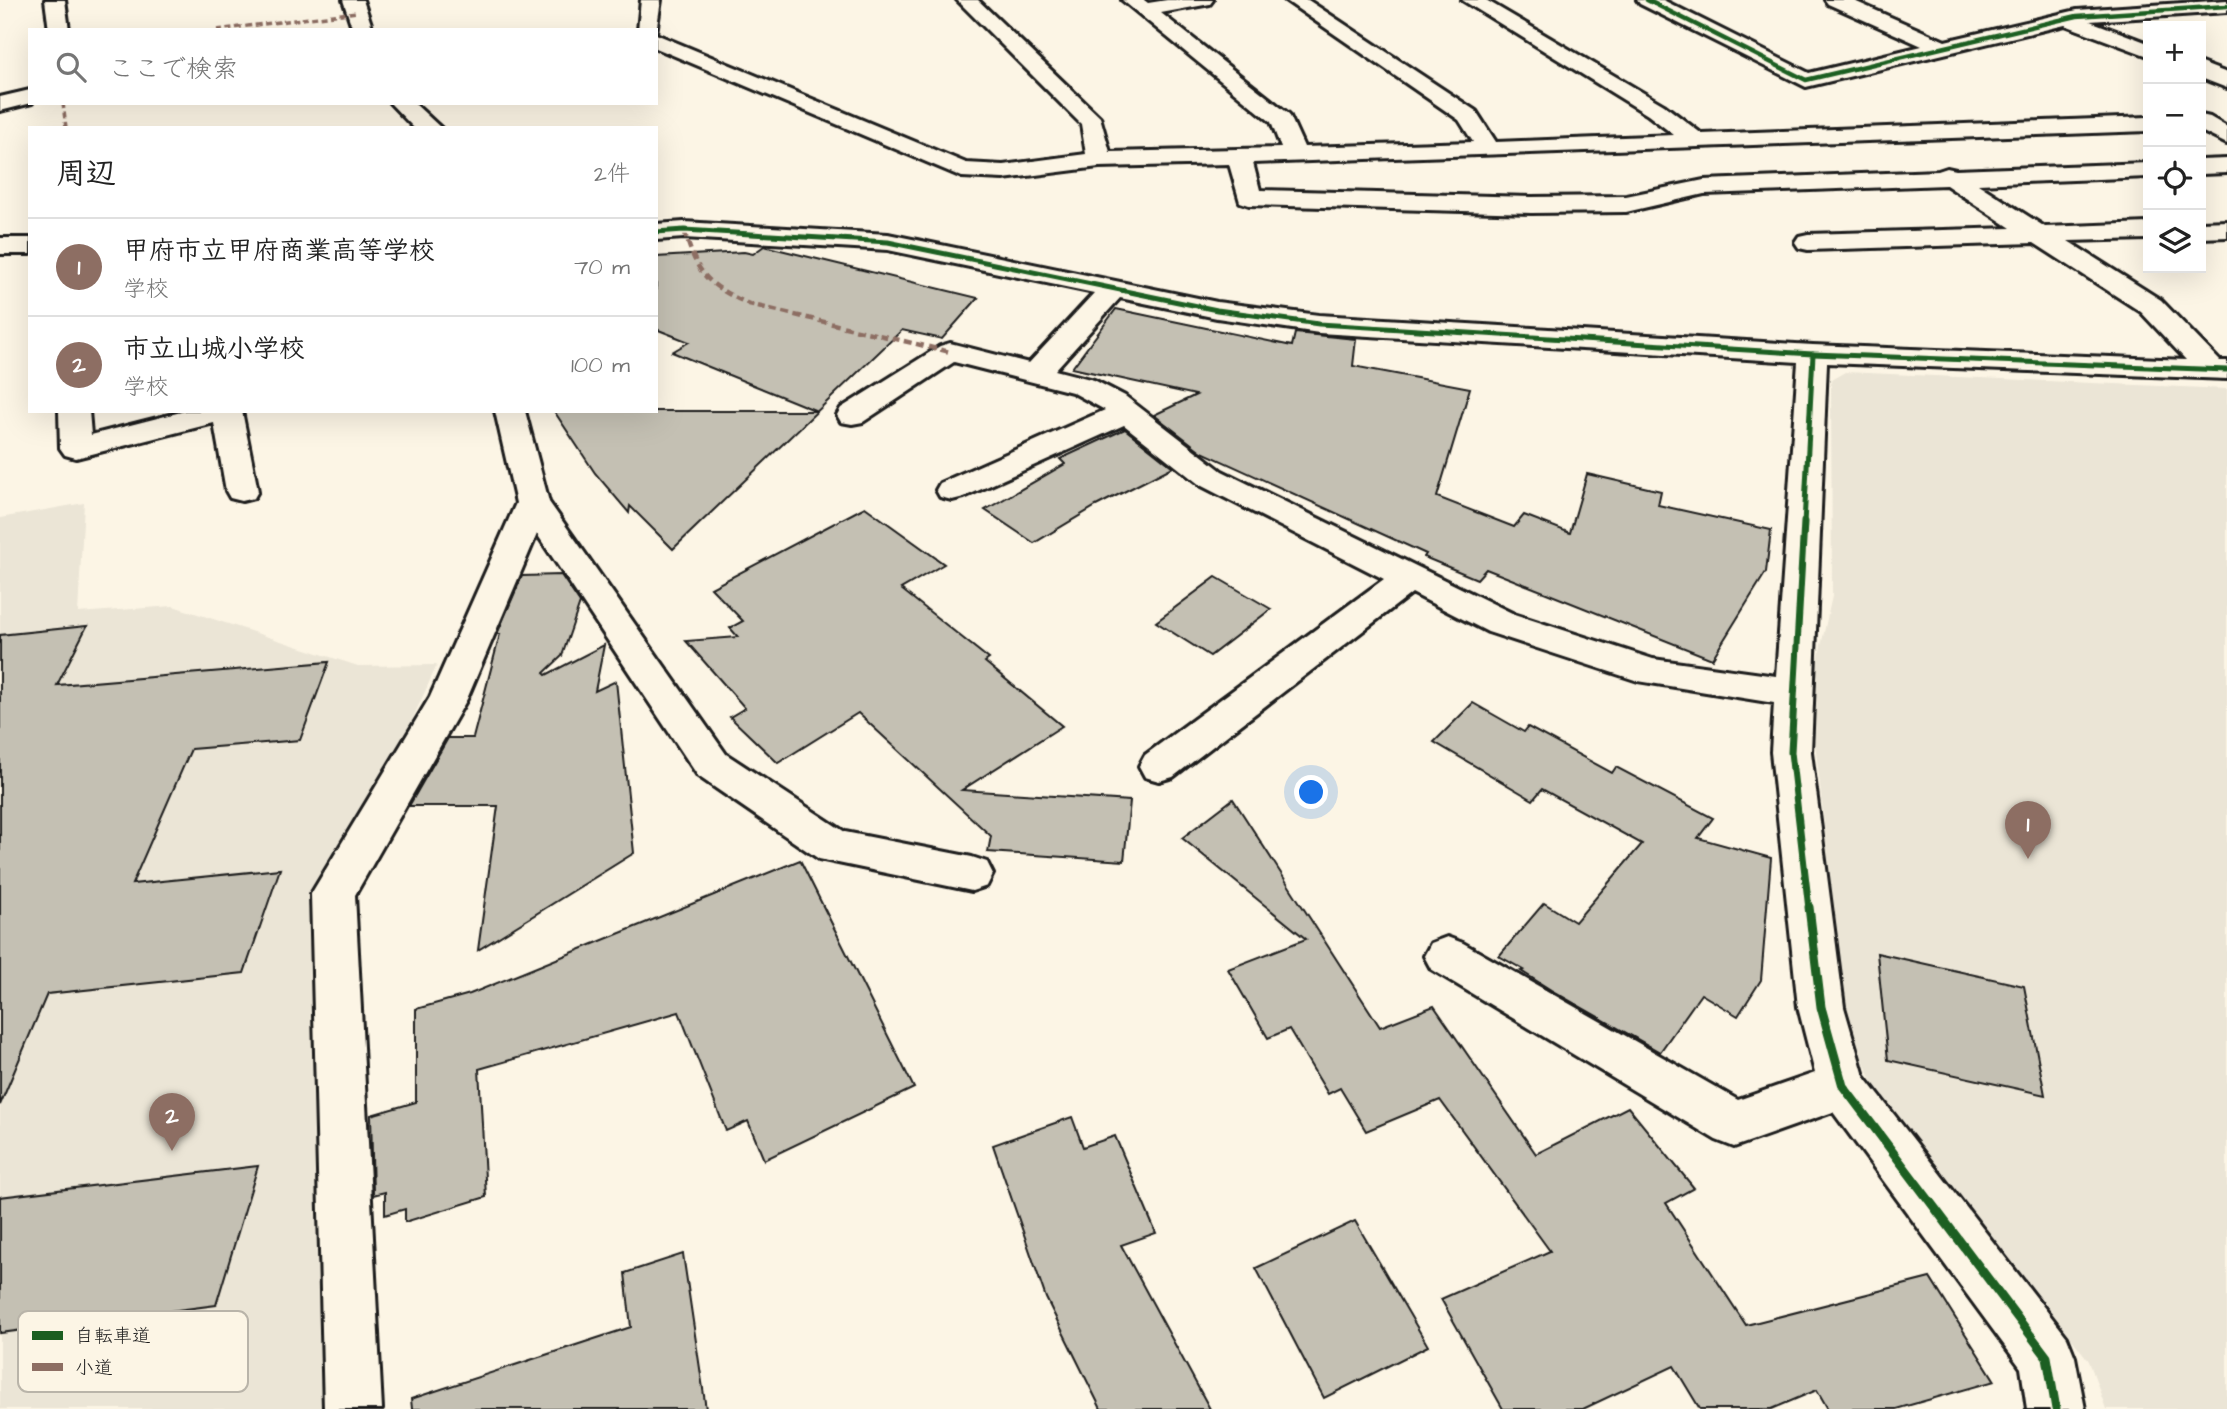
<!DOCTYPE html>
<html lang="ja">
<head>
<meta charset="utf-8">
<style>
	body { margin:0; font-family:"Architects Daughter","Klee One",sans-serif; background:#f2f2f2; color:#222 }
	.controls { position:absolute; right:21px; top:21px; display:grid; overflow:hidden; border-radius:0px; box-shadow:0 7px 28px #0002 }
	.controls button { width:63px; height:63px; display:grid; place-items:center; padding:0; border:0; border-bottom:2px solid #e0e0e0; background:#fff; color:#222; font:35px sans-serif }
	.you { position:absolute; left:1312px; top:793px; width:24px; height:24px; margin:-18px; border:5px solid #fff; border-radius:50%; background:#1a73e8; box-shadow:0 0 0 10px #1a73e833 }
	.badge { display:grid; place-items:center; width:46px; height:46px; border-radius:50%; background:#b45309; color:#fff; font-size:23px; font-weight:700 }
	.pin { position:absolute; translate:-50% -58px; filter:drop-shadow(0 2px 4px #0008) }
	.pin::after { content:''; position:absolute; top:37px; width:24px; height:21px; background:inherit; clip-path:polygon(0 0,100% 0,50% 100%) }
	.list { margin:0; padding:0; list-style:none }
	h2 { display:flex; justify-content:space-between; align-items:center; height:91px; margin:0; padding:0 28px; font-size:30px }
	h2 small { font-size:23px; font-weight:400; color:#767676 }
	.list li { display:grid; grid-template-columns:46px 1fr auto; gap:21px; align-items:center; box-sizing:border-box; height:98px; padding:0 28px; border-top:2px solid #e0e0e0 }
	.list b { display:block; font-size:26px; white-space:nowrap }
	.list p { margin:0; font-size:23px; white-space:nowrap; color:#767676 }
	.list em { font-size:23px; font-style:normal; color:#767676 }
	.icon { flex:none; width:38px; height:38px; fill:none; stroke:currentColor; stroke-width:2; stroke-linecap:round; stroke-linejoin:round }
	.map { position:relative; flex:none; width:2227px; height:1409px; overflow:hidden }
	.search { position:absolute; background:#fff; box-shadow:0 7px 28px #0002; left:28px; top:28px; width:630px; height:77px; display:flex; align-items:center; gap:18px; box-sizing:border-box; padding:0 24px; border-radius:0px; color:#767676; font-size:26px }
	.panel { position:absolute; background:#fff; box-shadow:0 7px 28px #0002; left:28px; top:126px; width:630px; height:287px; border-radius:0px }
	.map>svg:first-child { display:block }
	.built { fill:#ebe5d6 }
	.building { fill:#c4c0b3; stroke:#1c1c1c; stroke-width:2 }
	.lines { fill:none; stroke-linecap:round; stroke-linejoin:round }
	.minor-casing { stroke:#1c1c1c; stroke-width:6 }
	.minor { fill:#fcf5e5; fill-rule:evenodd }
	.quiet-far1 { stroke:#8d6e63; stroke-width:3.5; stroke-dasharray:6 3.5; stroke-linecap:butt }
	.quiet { stroke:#8d6e63; stroke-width:4.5; stroke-dasharray:8 4.5; stroke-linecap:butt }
	.cycleway-far3-casing { stroke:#fcf5e5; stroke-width:7 }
	.cycleway-far2-casing { stroke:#fcf5e5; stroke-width:9 }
	.cycleway-far1-casing { stroke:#fcf5e5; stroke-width:11 }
	.cycleway-casing { stroke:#fcf5e5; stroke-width:13 }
	.cycleway-far3 { stroke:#1b5e20; stroke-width:4.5 }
	.cycleway-far2 { stroke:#1b5e20; stroke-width:5 }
	.cycleway-far1 { stroke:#1b5e20; stroke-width:7 }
	.cycleway { stroke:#1b5e20; stroke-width:9 }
	.key { fill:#fcf5e5; stroke:#b9b4a9; stroke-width:2 }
	.key-label { font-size:19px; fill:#1c1c1c }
</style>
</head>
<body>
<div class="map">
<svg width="2227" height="1409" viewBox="0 0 2227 1409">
	<rect width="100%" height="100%" fill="#fcf5e5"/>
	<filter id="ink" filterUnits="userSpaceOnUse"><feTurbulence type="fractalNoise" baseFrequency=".0143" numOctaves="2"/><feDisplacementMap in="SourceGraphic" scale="14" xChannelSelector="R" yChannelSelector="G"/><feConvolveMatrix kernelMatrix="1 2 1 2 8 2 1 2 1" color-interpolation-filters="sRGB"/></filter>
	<g filter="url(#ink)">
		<g class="built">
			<polygon points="1845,372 2227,389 2227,1409 2106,1409 2089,1361 1875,1087 1846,1023 1810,696 1832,596 1831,380"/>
			<polygon points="84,503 78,613 173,606 358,666 437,665 333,894 353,1409 0,1409 0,518"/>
		</g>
		<g class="building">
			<polygon points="764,246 978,298 942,339 902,330 673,549 630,506 629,513 595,473 554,411 817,411 672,352 689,342 656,329 656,257 744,252 753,254"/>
			<polygon points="1116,309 1292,346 1295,333 1356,339 1353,366 1470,388 1437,497 1514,527 1524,515 1570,533 1587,474 1661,491 1658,505 1771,530 1766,572 1712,659 1486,569 1477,579 1424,557 1426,554 1202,452 1154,415 1196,395 1072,368"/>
			<polygon points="1125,429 1173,467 1096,506 1034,543 985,510 1065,464 1060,459"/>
			<polygon points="865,507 944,564 901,589 989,659 985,662 1062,726 962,790 1130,801 1124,861 988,852 991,836 858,713 778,763 730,717 745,708 686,641 738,637 730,628 743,621 711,588"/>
			<polygon points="561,575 580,603 562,656 544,673 546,675 604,645 595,691 616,681 634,853 478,950 498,806 409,806 448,738 473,738 500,634 497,634 522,576"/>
			<polygon points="1216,577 1271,609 1210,656 1156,622"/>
			<polygon points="87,626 57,685 329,662 300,740 191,749 132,884 280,869 244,973 47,994 0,1105 0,635"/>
			<polygon points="1473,703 1524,732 1528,727 1612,773 1616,767 1713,818 1698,838 1771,858 1761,980 1738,1016 1701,994 1660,1052 1551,990 1521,971 1524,970 1499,956 1544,903 1575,922 1642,844 1542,789 1533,800 1434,742"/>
			<polygon points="1233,799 1380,1027 1434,1006 1536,1154 1628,1107 1694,1188 1666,1203 1746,1325 1930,1278 1995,1381 1896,1409 1828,1409 1817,1390 1772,1409 1700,1409 1674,1366 1583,1409 1503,1409 1441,1299 1550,1251 1440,1100 1366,1131 1340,1088 1328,1094 1289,1029 1268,1038 1228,969 1306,939 1182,838"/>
			<polygon points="800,860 914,1088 764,1160 748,1121 726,1131 679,1012 479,1069 486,1197 405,1222 405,1209 385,1215 385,1192 373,1195 371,1115 416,1102 416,1009 470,994"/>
			<polygon points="1877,953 2024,986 2045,1095 1888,1060"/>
			<polygon points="1072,1117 1083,1147 1115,1136 1156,1233 1121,1245 1210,1409 1101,1409 1046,1298 993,1145"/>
			<polygon points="258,1166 216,1305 0,1333 0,1197"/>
			<polygon points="1355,1221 1428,1346 1324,1398 1256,1268"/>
			<polygon points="683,1254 706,1409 412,1409 411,1399 631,1327 625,1273"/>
		</g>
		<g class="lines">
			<defs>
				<g id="minor">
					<polygon points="45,0 65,0 69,30 49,30"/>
					<polygon points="343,0 363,0 373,30 353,30"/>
					<polygon points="641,0 661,0 656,33 656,30 638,30"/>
					<path d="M957,0h21l122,117 10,35 171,-4 -10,-26 -149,-122h22l4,3 19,-3h46l-3,4 -49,9 128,101 15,33 169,-5 -14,-22 -174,-120h23l168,111 20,31 178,-7 -26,-20 -186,-115h24l178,105 38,29 446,-17v14l-895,32 7,27 271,7 95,-1 78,-16 234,-9 9,-3 9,2 192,-7v14l-170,7 67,43 103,-4v16l-80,2 93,59 59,61h7v18l-400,-16 -16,389 33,255 20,69 203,261 8,20 10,52h-58l-6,-41 -188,-256 -99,35 -18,-7 -285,-171 -7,-13 7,-13 16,-6 16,6 275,157 77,-27 -17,-66 -27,-255 3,-49 -136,-22 -150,-49 -76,-39 -239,184 -14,4 -14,-4 -6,-11 6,-11 239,-176 -184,-94 -76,-60 -160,72 -12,3 -12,-3 -4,-7 4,-7 165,-73 -33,-18 -118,-30 -91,60 -11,2 -11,-2 -4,-7 4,-7 99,-62 10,-3 79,20 65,-70 -206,-43 -204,-12 -28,2v-16l28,-2 204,12 329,68 102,13 494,30 373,15 -45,-48 -107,-69 -226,7 -9,-2 -4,-6 4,-6 9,-2 203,-6 -65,-43 -242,9 -78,18 -95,1 -282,-8 -9,-3 -11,-38 -130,3 -96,12 -41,-2 -306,-129v-14l310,129 37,2 83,-11 -5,-30zM1120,298l97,20 102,15 479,29 -22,314 -123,-17 -139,-45 -292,-143 -97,-75 -31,-16 -39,-10z"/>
					<polygon points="1637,0 1663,0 1809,73 1922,46 1828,4 1825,0 1852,0 1945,41 2077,10 2227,0 2227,12 2090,21 2148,43 2148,56 2065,25 1806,87 1640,4"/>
					<polygon points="2201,63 2227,73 2227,88 2201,78"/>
					<polygon points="30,90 30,103 32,103 0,111 0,97"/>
					<polygon points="390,103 414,103 441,128 414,128"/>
					<polygon points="2201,115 2210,117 2227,127 2227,144 2201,131"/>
					<polygon points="2227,159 2227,173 2201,174 2201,160"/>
					<polygon points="2227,221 2227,237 2201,238 2201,222"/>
					<rect x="0" y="238" width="30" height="16"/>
					<polygon points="59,411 89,411 91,435 185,411 242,411 258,491 254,498 242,501 230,498 226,491 214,423 76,458 65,455 60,448"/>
					<polygon points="495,411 525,411 549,502 726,754 845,832 972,857 987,862 993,874 987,886 972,891 819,859 698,776 537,534 467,699 355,895 382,1409 324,1409 311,894 430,697 516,503"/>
				</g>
			</defs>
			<use href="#minor" class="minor-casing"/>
			<use href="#minor" class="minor"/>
			<g class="quiet-far1">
				<polyline points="217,30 357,12"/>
				<polyline points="63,103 66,128"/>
			</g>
			<path class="quiet" d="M684,230c13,44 23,55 65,74l201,48"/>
			<defs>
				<polyline id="cycleway-far3" points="1647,0 1806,80 2077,16 2227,6"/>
				<g id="cycleway-far2">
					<polyline points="656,232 684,230 888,242 1217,310 1319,324 1813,354 2227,370"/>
					<polyline points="1804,524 1813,354"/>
				</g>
				<polyline id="cycleway-far1" points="1804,522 1791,752 1809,909"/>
				<polyline id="cycleway" points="1809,907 1821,1007 1843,1086 2047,1357 2056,1409"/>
			</defs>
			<use href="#cycleway-far3" class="cycleway-far3-casing"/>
			<use href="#cycleway-far2" class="cycleway-far2-casing"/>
			<use href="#cycleway-far1" class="cycleway-far1-casing"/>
			<use href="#cycleway" class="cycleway-casing"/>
			<use href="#cycleway-far3" class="cycleway-far3"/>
			<use href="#cycleway-far2" class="cycleway-far2"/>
			<use href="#cycleway-far1" class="cycleway-far1"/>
			<use href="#cycleway" class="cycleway"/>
		</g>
	</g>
	<rect x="18" y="1311" width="230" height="81" rx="10" class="key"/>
	<rect x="32" y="1331" width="31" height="9" fill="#1b5e20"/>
	<rect x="32" y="1363" width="31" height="8" fill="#8d6e63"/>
	<g class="key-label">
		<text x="75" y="1342">自転車道</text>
		<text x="75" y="1374">小道</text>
	</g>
</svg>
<div class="controls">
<button>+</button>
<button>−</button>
<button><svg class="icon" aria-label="locate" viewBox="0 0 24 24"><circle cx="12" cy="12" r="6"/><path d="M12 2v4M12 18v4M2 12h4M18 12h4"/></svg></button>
<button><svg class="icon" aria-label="layers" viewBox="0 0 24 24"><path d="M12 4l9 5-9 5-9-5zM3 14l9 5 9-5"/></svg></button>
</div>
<div class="you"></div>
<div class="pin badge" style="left:2028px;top:859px;background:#8d6e63">1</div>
<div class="pin badge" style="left:172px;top:1151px;background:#8d6e63">2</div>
<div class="search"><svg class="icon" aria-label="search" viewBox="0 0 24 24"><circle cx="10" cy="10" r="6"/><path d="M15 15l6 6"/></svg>ここで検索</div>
<section class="panel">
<h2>周辺<small>2件</small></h2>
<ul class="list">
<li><span class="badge" style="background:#8d6e63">1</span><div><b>甲府市立甲府商業高等学校</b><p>学校</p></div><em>70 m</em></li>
<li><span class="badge" style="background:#8d6e63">2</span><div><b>市立山城小学校</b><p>学校</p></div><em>100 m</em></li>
</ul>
</section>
</div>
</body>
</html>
